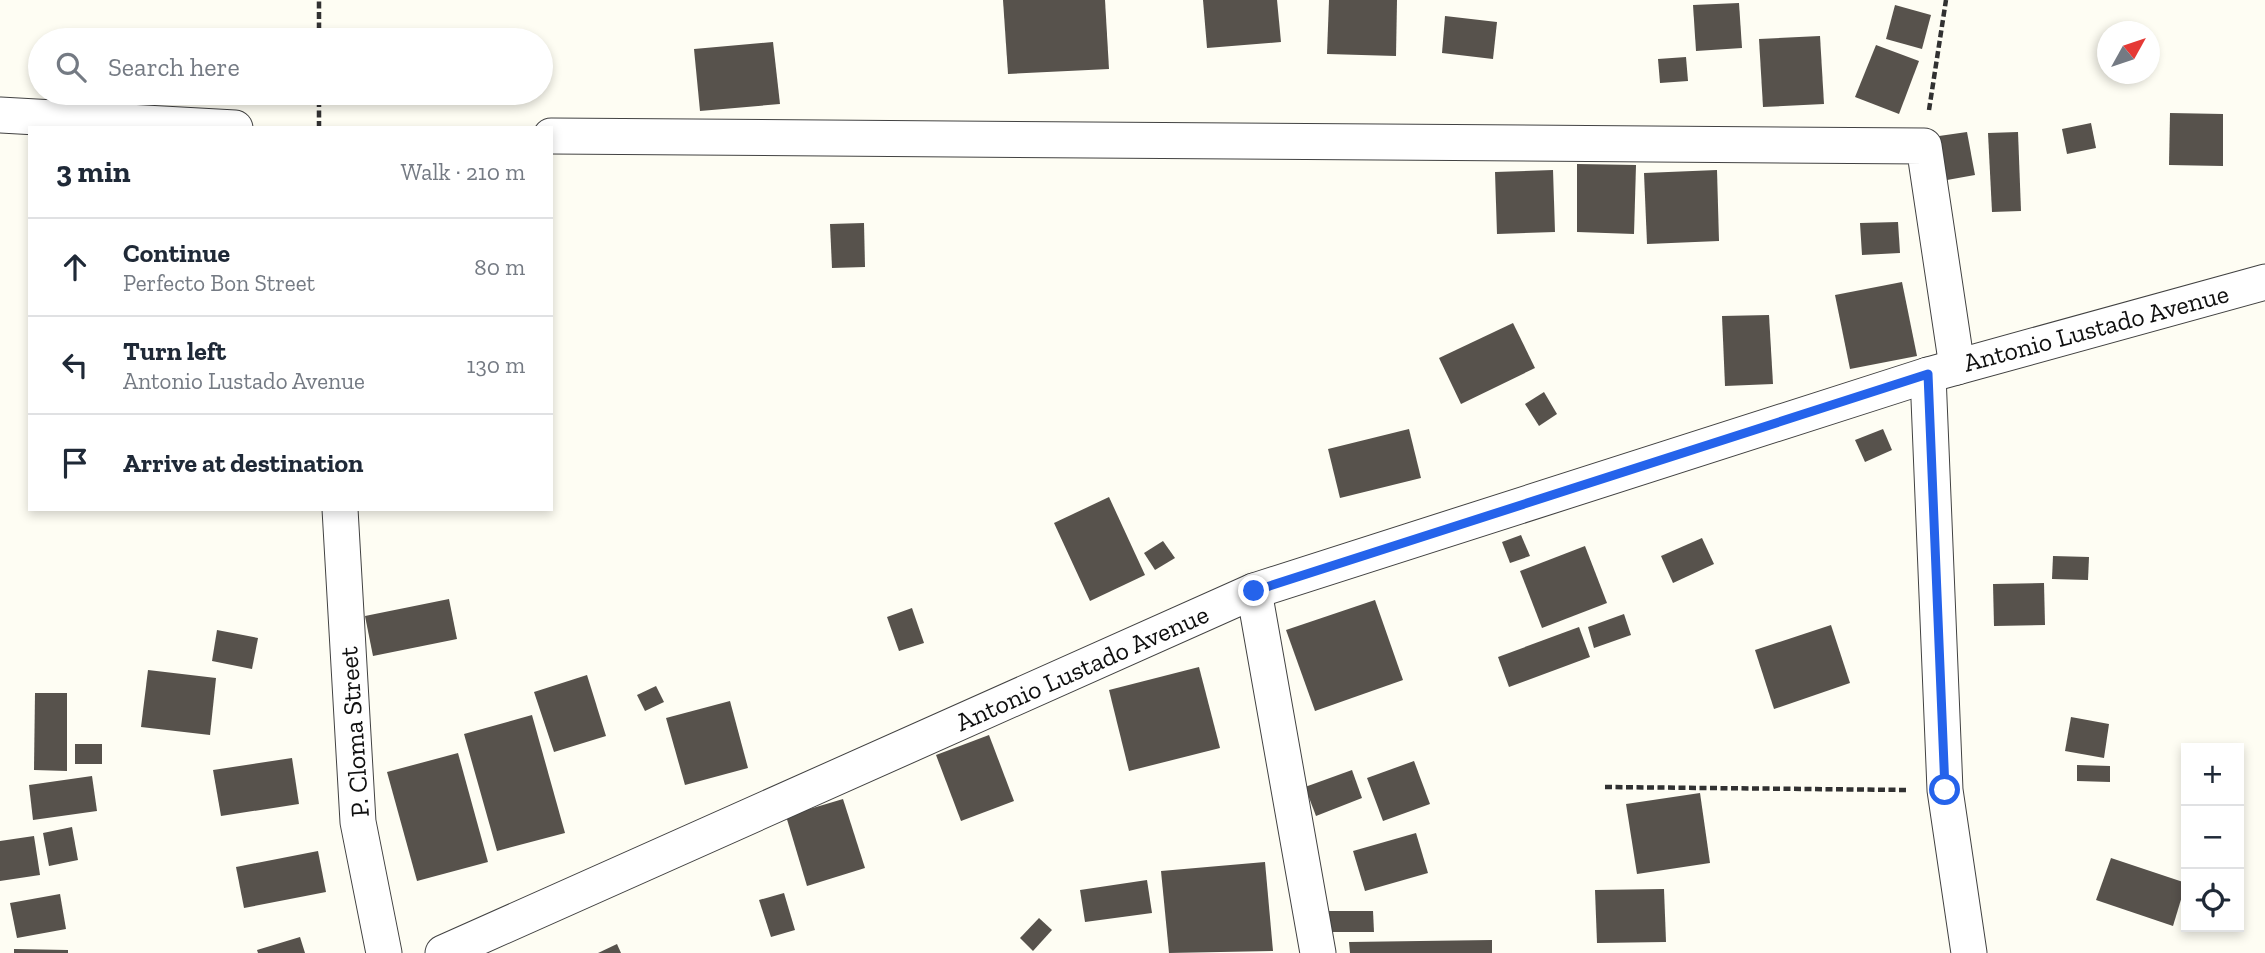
<!DOCTYPE html>
<html lang="en">
<head>
<meta charset="utf-8">
<style>
	body { margin:0; font-family:"Zilla Slab",serif; background:#f2f2f3; color:#1f2937 }
	.controls { position:absolute; right:21px; bottom:21px; display:grid; overflow:hidden; border-radius:0px; box-shadow:0 4px 10px #0003 }
	.controls button { width:63px; height:63px; display:grid; place-items:center; padding:0; border:0; border-bottom:2px solid #e0e1e3; background:#fff; color:#1f2937; font:35px sans-serif }
	.compass { position:absolute; left:2097px; top:21px; width:63px; height:63px; border-radius:50%; background:#fff; box-shadow:0 4px 10px #0003; rotate:50deg }
	.stop { position:absolute; width:21px; height:21px; margin:-16px; border:5px solid #2563eb; border-radius:50%; background:#fff }
	.stop.end { background:#2563eb; border-color:#fff; box-shadow:0 2px 7px #0008 }
	.list { margin:0; padding:0; list-style:none }
	h2 { display:flex; justify-content:space-between; align-items:center; height:91px; margin:0; padding:0 28px; font-size:30px }
	h2 small { font-size:23px; font-weight:400; color:#747a83 }
	.list li { display:grid; grid-template-columns:46px 1fr auto; gap:21px; align-items:center; box-sizing:border-box; height:98px; padding:0 28px; border-top:2px solid #e0e1e3 }
	.list b { display:block; font-size:26px; white-space:nowrap }
	.list p { margin:0; font-size:23px; white-space:nowrap; color:#747a83 }
	.list em { font-size:23px; font-style:normal; color:#747a83 }
	.icon { flex:none; width:38px; height:38px; fill:none; stroke:currentColor; stroke-width:2; stroke-linecap:round; stroke-linejoin:round }
	.map { position:relative; flex:none; width:2265px; height:953px; overflow:hidden }
	.search { position:absolute; background:#fff; box-shadow:0 4px 10px #0003; left:28px; top:28px; width:525px; height:77px; display:flex; align-items:center; gap:18px; box-sizing:border-box; padding:0 24px; border-radius:38px; color:#747a83; font-size:26px }
	.panel { position:absolute; background:#fff; box-shadow:0 4px 10px #0003; left:28px; top:126px; width:525px; height:385px; border-radius:0px }
	.map>svg:first-child { display:block }
	.building { fill:#57524c }
	.lines { fill:none; stroke-linecap:round; stroke-linejoin:round }
	.minor-casing { stroke:#424242; stroke-width:37 }
	.path { stroke:#313131; stroke-width:4.5; stroke-dasharray:7 3.5; stroke-linecap:butt }
	.minor { stroke:#fff; stroke-width:35 }
	.route { stroke:#2563eb; stroke-width:9 }
	.labels { text-anchor:middle; dominant-baseline:central; stroke-width:7; stroke-linejoin:round; paint-order:stroke }
	.street-label { font-size:26px; fill:#0f0f0f; stroke:#fff }
</style>
</head>
<body>
<div class="map">
<svg width="2265" height="953" viewBox="0 0 2265 953">
	<rect width="100%" height="100%" fill="#fefdf3"/>
	<g class="building">
		<polygon points="1003,0 1105,0 1109,69 1008,74"/>
		<polygon points="1203,0 1277,0 1281,42 1207,48"/>
		<polygon points="1329,0 1397,0 1396,56 1327,54"/>
		<polygon points="1739,3 1742,48 1696,51 1693,5"/>
		<polygon points="1895,5 1931,15 1922,49 1886,39"/>
		<polygon points="1445,16 1497,22 1493,59 1442,53"/>
		<polygon points="1820,36 1824,104 1763,107 1759,39"/>
		<polygon points="773,42 780,104 700,111 694,49"/>
		<polygon points="1876,45 1919,61 1899,114 1855,97"/>
		<polygon points="1686,57 1688,81 1660,83 1658,59"/>
		<polygon points="2170,113 2223,114 2223,166 2169,165"/>
		<polygon points="2091,123 2096,148 2067,154 2062,129"/>
		<polygon points="1967,132 1975,175 1947,180 1939,136"/>
		<polygon points="2018,132 2021,211 1992,212 1988,133"/>
		<polygon points="1577,164 1636,165 1634,234 1577,232"/>
		<polygon points="1553,170 1555,232 1497,234 1495,172"/>
		<polygon points="1717,170 1719,241 1647,244 1644,173"/>
		<polygon points="1898,222 1900,253 1862,255 1860,223"/>
		<polygon points="864,223 865,267 832,268 830,224"/>
		<polygon points="1902,282 1917,356 1850,369 1835,295"/>
		<polygon points="1769,315 1773,384 1725,386 1722,316"/>
		<polygon points="1513,323 1535,368 1461,404 1439,358"/>
		<polygon points="1544,392 1557,414 1539,426 1525,404"/>
		<polygon points="1409,429 1421,478 1340,498 1328,449"/>
		<polygon points="1883,429 1892,450 1865,462 1855,440"/>
		<polygon points="1109,497 1145,575 1090,601 1054,523"/>
		<polygon points="1521,535 1530,556 1510,563 1502,542"/>
		<polygon points="1702,538 1714,564 1673,583 1661,556"/>
		<polygon points="1163,541 1175,558 1155,570 1144,553"/>
		<polygon points="1585,546 1607,603 1542,628 1520,571"/>
		<polygon points="2053,556 2089,557 2088,580 2052,579"/>
		<polygon points="2044,583 2045,625 1994,626 1993,584"/>
		<polygon points="449,599 457,639 373,656 365,616"/>
		<polygon points="1375,600 1403,680 1315,711 1286,630"/>
		<polygon points="912,608 924,643 899,651 887,617"/>
		<polygon points="1624,614 1631,635 1594,648 1588,627"/>
		<polygon points="1831,625 1850,683 1774,709 1755,650"/>
		<polygon points="1579,627 1590,657 1509,687 1498,657"/>
		<polygon points="217,630 258,638 252,669 212,661"/>
		<polygon points="1199,667 1220,748 1129,771 1109,690"/>
		<polygon points="148,670 216,678 210,735 141,727"/>
		<polygon points="587,675 606,736 554,752 534,692"/>
		<polygon points="656,686 664,702 645,711 637,695"/>
		<polygon points="35,693 67,693 67,771 34,770"/>
		<polygon points="730,701 748,768 685,785 666,718"/>
		<polygon points="532,715 565,833 497,851 464,734"/>
		<polygon points="2071,717 2109,724 2104,758 2065,751"/>
		<polygon points="989,735 1014,801 961,821 936,755"/>
		<rect x="75" y="744" width="27" height="20"/>
		<polygon points="458,753 488,862 417,881 387,772"/>
		<polygon points="292,758 299,804 221,816 213,770"/>
		<polygon points="1414,761 1430,804 1383,821 1367,778"/>
		<polygon points="2077,765 2110,766 2110,782 2077,781"/>
		<polygon points="1352,770 1362,798 1316,816 1305,787"/>
		<polygon points="92,776 97,811 33,820 29,785"/>
		<polygon points="1700,793 1710,863 1637,874 1626,804"/>
		<polygon points="843,799 865,868 807,886 786,816"/>
		<polygon points="72,827 78,860 49,866 43,833"/>
		<polygon points="1416,833 1428,873 1365,891 1353,851"/>
		<polygon points="34,836 40,875 0,881 0,841"/>
		<polygon points="318,851 326,892 244,908 236,867"/>
		<polygon points="2111,858 2186,883 2173,926 2096,900"/>
		<polygon points="1265,862 1273,951 1169,953 1161,871"/>
		<polygon points="1147,880 1152,913 1085,922 1080,890"/>
		<polygon points="1664,889 1666,942 1597,943 1595,890"/>
		<polygon points="784,893 795,930 771,937 759,900"/>
		<polygon points="60,894 66,929 17,938 10,903"/>
		<polygon points="1329,911 1373,911 1374,932 1329,932"/>
		<polygon points="1039,918 1052,930 1033,951 1020,938"/>
		<polygon points="300,937 305,953 258,953 257,950"/>
		<polygon points="1492,940 1492,953 1350,953 1349,942"/>
		<polygon points="617,944 621,953 598,953"/>
		<polygon points="14,949 68,950 68,953 14,953"/>
	</g>
	<g class="lines">
		<defs>
			<g id="minor">
				<polyline points="0,115 235,128"/>
				<polyline points="551,136 1924,146 1957,367"/>
				<polyline points="1928,375 1945,790 1969,953"/>
				<polyline points="340,509 358,822 384,953"/>
				<polyline points="1254,591 1318,953"/>
				<polyline points="443,953 1254,591 1928,375 2265,282"/>
			</g>
		</defs>
		<use href="#minor" class="minor-casing"/>
		<g class="path">
			<polyline points="319,40 319,0"/>
			<polyline points="1929,110 1946,0"/>
			<polyline points="319,128 319,93"/>
			<polyline points="1605,787 1909,790"/>
		</g>
		<use href="#minor" class="minor"/>
	</g>
	<g class="lines">
		<polyline class="route" points="1254,591 1928,374 1945,790"/>
	</g>
	<g class="labels">
		<g class="street-label">
			<text transform="translate(2096 328) rotate(-15)">Antonio Lustado Avenue</text>
			<text transform="translate(1082 668) rotate(-24)">Antonio Lustado Avenue</text>
			<text transform="translate(354 732) rotate(-94)">P. Cloma Street</text>
		</g>
	</g>
</svg>
<div class="controls">
<button>+</button>
<button>−</button>
<button><svg class="icon" aria-label="locate" viewBox="0 0 24 24"><circle cx="12" cy="12" r="6"/><path d="M12 2v4M12 18v4M2 12h4M18 12h4"/></svg></button>
</div>
<svg class="compass" viewBox="-18 -18 36 36"><path d="M0-13l5 13h-10z" fill="#e53935"/><path d="M0 13l5-13h-10z" fill="#747a83"/></svg>
<div class="stop" style="left:1945px;top:790px"></div>
<div class="stop end" style="left:1254px;top:591px"></div>
<div class="search"><svg class="icon" aria-label="search" viewBox="0 0 24 24"><circle cx="10" cy="10" r="6"/><path d="M15 15l6 6"/></svg>Search here</div>
<section class="panel">
<h2>3 min<small>Walk · 210 m</small></h2>
<ul class="list">
<li><svg class="icon" aria-label="ahead" viewBox="0 0 24 24"><path d="M12 20V5M6 11l6-6 6 6"/></svg><div><b>Continue</b><p>Perfecto Bon Street</p></div><em>80 m</em></li>
<li><svg class="icon" aria-label="left" viewBox="0 0 24 24"><path d="M17 20v-9H6M10 6l-5 5 5 5"/></svg><div><b>Turn left</b><p>Antonio Lustado Avenue</p></div><em>130 m</em></li>
<li><svg class="icon" aria-label="arrive" viewBox="0 0 24 24"><path d="M6 21V4h12l-3 4 3 4H6"/></svg><div><b>Arrive at destination</b></div></li>
</ul>
</section>
</div>
</body>
</html>
